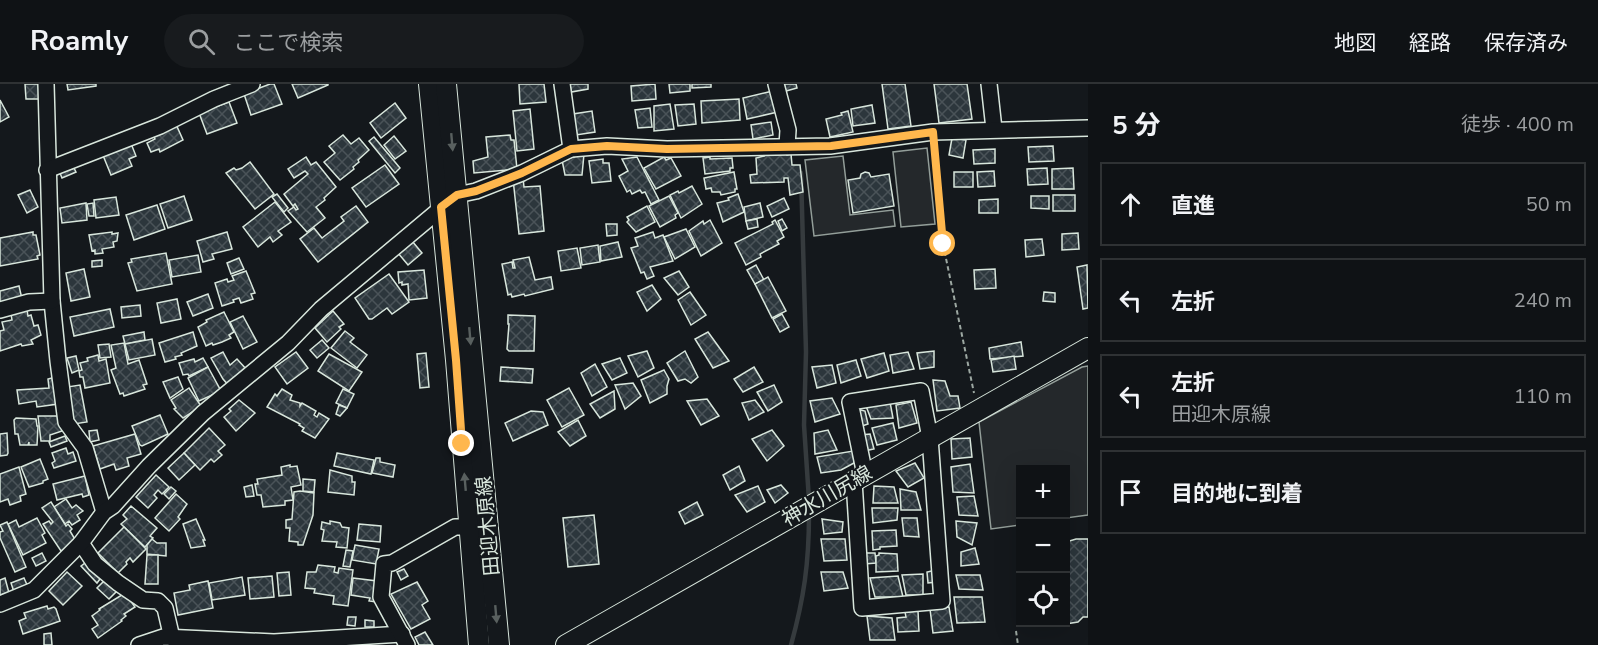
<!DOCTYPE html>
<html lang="ja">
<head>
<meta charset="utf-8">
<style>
	body { margin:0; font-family:"Nunito Sans","Noto Sans JP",sans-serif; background:#181b1e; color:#f1f3f6 }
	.controls { position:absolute; right:18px; bottom:18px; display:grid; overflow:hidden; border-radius:0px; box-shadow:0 6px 24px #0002 }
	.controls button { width:54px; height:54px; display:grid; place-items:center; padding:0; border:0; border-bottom:2px solid #2f3234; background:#0f1215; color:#f1f3f6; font:30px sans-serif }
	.stop { position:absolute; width:18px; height:18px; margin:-14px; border:4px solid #ffb74d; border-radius:50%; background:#fff }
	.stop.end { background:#ffb74d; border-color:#fff; box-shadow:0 2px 6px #0008 }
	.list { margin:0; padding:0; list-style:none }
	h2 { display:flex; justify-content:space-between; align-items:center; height:78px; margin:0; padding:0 24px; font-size:26px }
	h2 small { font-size:20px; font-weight:400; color:#9b9ea0 }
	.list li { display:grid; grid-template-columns:39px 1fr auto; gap:18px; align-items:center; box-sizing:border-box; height:84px; margin:0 12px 12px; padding:0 12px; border:2px solid #2f3234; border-radius:0px }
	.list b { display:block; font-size:22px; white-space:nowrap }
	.list p { margin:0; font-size:20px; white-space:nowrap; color:#9b9ea0 }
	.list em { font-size:20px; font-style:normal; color:#9b9ea0 }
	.icon { flex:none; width:33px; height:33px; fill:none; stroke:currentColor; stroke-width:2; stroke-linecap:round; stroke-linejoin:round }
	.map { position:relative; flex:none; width:1088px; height:561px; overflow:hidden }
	header { display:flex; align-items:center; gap:36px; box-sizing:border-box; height:84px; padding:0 30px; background:#0f1215; border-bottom:2px solid #2f3234 }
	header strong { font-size:28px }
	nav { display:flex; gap:33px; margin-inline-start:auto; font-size:21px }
	.search { width:420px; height:54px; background:#181b1e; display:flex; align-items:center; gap:15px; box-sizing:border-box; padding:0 21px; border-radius:33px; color:#9b9ea0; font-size:22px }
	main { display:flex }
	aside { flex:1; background:#0f1215 }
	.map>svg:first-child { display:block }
	.parking { fill:#24282b; stroke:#939e99; stroke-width:1.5 }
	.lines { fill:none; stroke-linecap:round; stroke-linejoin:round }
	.stream { stroke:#363b3e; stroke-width:4.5 }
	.building { fill:url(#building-cross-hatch); stroke:#d8e6dc; stroke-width:1.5 }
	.minor-casing { stroke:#d8e6dc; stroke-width:18 }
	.major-casing { stroke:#d8e6dc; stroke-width:22 }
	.path { stroke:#9da8a2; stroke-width:2; stroke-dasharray:4.5 3; stroke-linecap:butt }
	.minor { stroke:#14181c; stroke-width:15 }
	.major { stroke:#14181c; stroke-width:20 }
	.oneway { fill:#59605f }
	.route { stroke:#ffb74d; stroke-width:8 }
	.labels { text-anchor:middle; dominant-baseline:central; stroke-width:4.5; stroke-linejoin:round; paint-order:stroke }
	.street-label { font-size:20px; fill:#d8e6dc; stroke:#14181c }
</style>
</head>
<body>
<header>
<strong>Roamly</strong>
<div class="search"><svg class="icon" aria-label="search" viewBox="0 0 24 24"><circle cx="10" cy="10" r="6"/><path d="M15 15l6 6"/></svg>ここで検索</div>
<nav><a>地図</a><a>経路</a><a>保存済み</a></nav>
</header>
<main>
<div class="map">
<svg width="1088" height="561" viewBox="0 0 1088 561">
	<defs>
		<pattern id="building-cross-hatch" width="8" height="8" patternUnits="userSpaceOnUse" patternTransform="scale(1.5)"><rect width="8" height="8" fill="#2c363c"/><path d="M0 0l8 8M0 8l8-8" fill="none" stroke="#4a5358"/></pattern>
	</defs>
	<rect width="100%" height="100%" fill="#14181c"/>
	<g class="parking">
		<polygon points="927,64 935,140 901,143 893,68"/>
		<polygon points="843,72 850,131 893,126 895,142 814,152 805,76"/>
		<polygon points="1088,282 1088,431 1066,434 1066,386 1020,386 1020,441 991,445 979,338 1082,283"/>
	</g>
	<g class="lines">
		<g class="stream">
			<polyline points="801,89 806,268 804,341 809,416"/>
			<path d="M791,561c13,-47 18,-82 18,-131"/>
		</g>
	</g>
	<g class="building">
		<polygon points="25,0 39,0 39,15 26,15"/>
		<polygon points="67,0 96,0 96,2 68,6"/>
		<polygon points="270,0 274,0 282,20 251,31 244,10"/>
		<polygon points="292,0 328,0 328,1 298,14"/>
		<polygon points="519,0 544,0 546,18 520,20"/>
		<polygon points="570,0 588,0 588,5 571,8"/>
		<polygon points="655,0 656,15 632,17 631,2"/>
		<polygon points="669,0 690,0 690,7 670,9"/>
		<polygon points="692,0 711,0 711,3 692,4"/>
		<polygon points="784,0 796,0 797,4 786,7"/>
		<polygon points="882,0 905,0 911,42 888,45"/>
		<polygon points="934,0 967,0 972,35 939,39"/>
		<polygon points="773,7 778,28 747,35 743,14"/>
		<polygon points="739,15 740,36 702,39 701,17"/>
		<polygon points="0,16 9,33 0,38"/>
		<polygon points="229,18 237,39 207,50 199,29"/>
		<polygon points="395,19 406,34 381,54 370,39"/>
		<polygon points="670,20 674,45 654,47 654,22"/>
		<polygon points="694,20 696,40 678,42 675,21"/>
		<polygon points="872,21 875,39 853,42 851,25"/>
		<polygon points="650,24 652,43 638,44 635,26"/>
		<polygon points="530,25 534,65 517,67 513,27"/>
		<polygon points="592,27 595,48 576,51 573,30"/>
		<polygon points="848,27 853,48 830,53 826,35 842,31 841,29"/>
		<polygon points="175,38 183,56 160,68 159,65 151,68 147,59 155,55 152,48"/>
		<polygon points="771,38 773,51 753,55 751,41"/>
		<polygon points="343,51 351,60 359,54 369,66 358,76 359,78 353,83 354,85 340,96 324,78 335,69 329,62"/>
		<polygon points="510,51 511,56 514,56 517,85 474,89 473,77 488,73 486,53"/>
		<polygon points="394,52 406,67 395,75 384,61"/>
		<polygon points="374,53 400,84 395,89 369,57"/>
		<polygon points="952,54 966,56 963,74 949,71"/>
		<polygon points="130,57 136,72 129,75 132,82 111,91 102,69"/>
		<polygon points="1053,62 1054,77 1029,78 1028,63"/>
		<polygon points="995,65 995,79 974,80 973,66"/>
		<polygon points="786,67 787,71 791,70 792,81 800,81 803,108 790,111 788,94 784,94 784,98 751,99 750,91 757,90 756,74 764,72 763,71"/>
		<polygon points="584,70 582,91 565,91 562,76"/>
		<polygon points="306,73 311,81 316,78 336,103 324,114 325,116 316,123 325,134 307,148 288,127 294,123 296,126 298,125 295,120 293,122 284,110 308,90 305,87 294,94 288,85"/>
		<polygon points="637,73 659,116 651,120 645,108 642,109 640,106 632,110 630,106 627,108 619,92 628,87 622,75"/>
		<polygon points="664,73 666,76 671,74 681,92 656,105 644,84"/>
		<polygon points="710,73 710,75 732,74 733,84 730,84 730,87 705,90 703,74"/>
		<polygon points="603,75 603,79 609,79 611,97 592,99 589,77"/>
		<polygon points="250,78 274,110 255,125 226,89 234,84 236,86 242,84"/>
		<polygon points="385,81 399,100 366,123 352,104"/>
		<polygon points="74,84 76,88 62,94 60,89"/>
		<polygon points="1047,84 1048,100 1028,101 1027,85"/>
		<polygon points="1073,84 1074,105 1052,105 1052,85"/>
		<polygon points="994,87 995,102 978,103 977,88"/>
		<polygon points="734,88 737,105 735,105 735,108 721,111 720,108 712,108 711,104 706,105 704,94"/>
		<polygon points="865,88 869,89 871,93 889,90 894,122 853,129 848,96 860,94 861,90"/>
		<rect x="954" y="88" width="19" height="15"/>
		<polygon points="523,94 524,103 540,102 544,147 519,150 513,95"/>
		<polygon points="692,102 702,120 681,134 670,111 678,107 679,109"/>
		<polygon points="30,106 38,123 27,129 18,111"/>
		<polygon points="277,110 288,124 284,128 272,113"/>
		<polygon points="738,110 744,128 723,138 717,119 729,116 728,114"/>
		<rect x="1053" y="111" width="22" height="16"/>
		<polygon points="184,112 192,136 168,144 160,120"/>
		<polygon points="669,112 678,129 675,131 676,134 660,143 649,122"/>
		<polygon points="1031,112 1049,112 1049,125 1031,124"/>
		<polygon points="116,113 119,131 96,134 94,116"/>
		<polygon points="784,114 789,125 772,133 767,122"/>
		<polygon points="998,115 998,129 979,129 979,116"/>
		<polygon points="275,118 291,138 278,147 282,151 273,158 270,153 258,163 243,143"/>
		<polygon points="86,119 87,136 62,139 60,124"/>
		<polygon points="93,119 94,132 89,132 87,120"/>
		<polygon points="760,119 763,133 746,137 744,123"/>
		<polygon points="157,121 165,145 134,156 126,131"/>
		<polygon points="356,122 368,138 318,178 300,155 314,144 322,154 344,137 341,133"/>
		<polygon points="647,122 655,138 636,148 627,138 629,136 627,133"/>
		<polygon points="757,135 758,143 748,145 746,137"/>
		<polygon points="782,135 787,144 782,147 778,137"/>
		<polygon points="710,136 722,159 701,172 689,147 703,137 704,140"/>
		<polygon points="775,136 784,153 777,157 779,160 760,170 761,173 746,181 735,159 773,140 772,138"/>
		<polygon points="606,140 617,140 617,151 607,152"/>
		<polygon points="686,145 695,163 675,175 664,153"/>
		<polygon points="33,148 33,151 36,151 40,171 37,172 38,175 0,182 0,154"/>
		<polygon points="112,148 112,150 118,149 117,157 113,158 114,163 102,165 103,169 95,170 95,166 92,167 89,151"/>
		<polygon points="227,148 232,165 212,170 214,175 203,178 197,157"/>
		<polygon points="653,148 655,154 663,151 673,177 650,183 654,192 647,195 644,188 641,189 631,164 638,162 635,154"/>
		<polygon points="1078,149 1079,165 1062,166 1062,150"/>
		<polygon points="1042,155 1044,171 1026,173 1025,156"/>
		<polygon points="412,157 422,169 408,181 398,169"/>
		<polygon points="618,158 622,173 601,177 600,162"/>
		<polygon points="598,161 600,178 582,181 580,164"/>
		<polygon points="577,164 581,184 561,187 558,167"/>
		<polygon points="166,169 172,200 137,207 128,179 132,178 131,175"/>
		<polygon points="198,171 201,188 172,193 169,176"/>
		<polygon points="529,173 535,196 551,193 553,205 525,212 524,210 512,213 511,210 508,211 502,180 512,178 513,184 515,184 513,176"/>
		<polygon points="239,174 244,185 231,190 227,179"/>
		<polygon points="102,176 102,182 92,183 92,177"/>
		<polygon points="756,181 764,196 755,200 747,186"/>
		<polygon points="1087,181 1088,224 1083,225 1077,183"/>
		<polygon points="84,185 90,213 71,217 66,189"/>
		<polygon points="995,185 996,204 975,205 974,186"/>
		<polygon points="424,186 427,214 409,216 408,200 402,201 402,198 399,199 398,188"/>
		<polygon points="246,187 255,209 251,210 253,215 241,219 239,214 233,216 234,218 222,222 215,199 227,195 228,198 234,196 232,192"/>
		<polygon points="679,187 689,203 678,211 664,194"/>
		<polygon points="389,190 409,218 392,230 387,224 372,235 369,235 355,214"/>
		<polygon points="768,193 786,227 772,234 755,200"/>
		<polygon points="652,201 661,215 647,227 637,208"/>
		<polygon points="19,202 22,215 0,221 0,207"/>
		<polygon points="690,208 706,231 691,241 678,216"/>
		<polygon points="1044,208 1055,209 1055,218 1043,217"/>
		<polygon points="208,210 213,224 193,232 187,218"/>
		<polygon points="177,215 181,235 161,239 157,219"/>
		<polygon points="140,221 141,232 122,234 121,223"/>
		<polygon points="110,225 114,243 74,252 70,233"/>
		<polygon points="27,226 28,232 31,231 34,242 38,241 41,251 31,256 33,260 22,262 21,260 0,267 0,247 4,246 2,238 12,236 11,230"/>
		<polygon points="333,227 344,240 339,243 341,245 327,258 315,244"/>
		<polygon points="224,228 234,248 229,251 231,254 222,258 213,261 212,259 206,262 198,243 207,238 206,236"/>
		<polygon points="782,230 789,243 780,248 773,235"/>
		<polygon points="508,231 535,232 534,267 509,267 507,265 509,240 508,240"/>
		<polygon points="243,232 257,258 243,265 230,238"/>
		<polygon points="345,247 354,254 350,258 367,271 357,284 331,264"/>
		<polygon points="144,248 145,256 125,260 123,252"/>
		<polygon points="193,248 197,262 181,269 182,271 175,273 176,275 165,278 159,259"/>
		<polygon points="708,248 729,277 713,284 695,255"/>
		<polygon points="152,255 155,271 129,276 125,260"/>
		<polygon points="322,256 329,264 317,274 310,266"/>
		<polygon points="1021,258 1023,272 990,275 989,264"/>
		<polygon points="124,259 128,280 139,276 147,300 143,301 145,305 124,312 123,309 120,310 111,286 116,284 111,261"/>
		<polygon points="109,260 111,273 100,274 98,261"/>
		<polygon points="647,267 654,284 638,293 628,272"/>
		<polygon points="685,267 698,293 691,299 685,295 678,297 667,279"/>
		<polygon points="934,267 934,283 920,285 917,269"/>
		<polygon points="223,268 230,281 237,275 247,286 229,302 223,295 211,274"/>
		<polygon points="296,268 308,284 287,300 275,283"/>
		<polygon points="908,268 914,285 893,289 890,271"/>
		<polygon points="426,269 429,303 420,304 417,270"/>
		<polygon points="884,269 889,287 867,294 861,275"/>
		<polygon points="329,270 362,288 349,307 318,287"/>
		<polygon points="98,271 99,277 106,275 110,299 85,304 83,293 80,293 79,287 82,286 80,279 88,277 87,274"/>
		<polygon points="76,272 79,286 72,289 67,274"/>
		<polygon points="1014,272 1016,285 993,288 991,276"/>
		<polygon points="203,274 208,283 189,292 188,290 183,291 179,279 194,275 195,278"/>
		<polygon points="620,274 627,289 612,296 602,280"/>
		<polygon points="856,276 861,292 841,299 837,281"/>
		<polygon points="595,280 607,303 592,312 581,289"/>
		<polygon points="832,281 836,299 817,304 812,283"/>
		<polygon points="208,283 221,307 199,317 188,294"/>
		<polygon points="501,283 533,285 532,299 500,297"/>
		<polygon points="754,283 763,298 743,308 734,295"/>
		<polygon points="664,286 669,295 667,302 667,310 650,319 641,296"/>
		<polygon points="178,293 183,305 170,314 163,298"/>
		<polygon points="52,294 58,320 37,323 36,317 19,320 17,306 49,304 48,295"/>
		<polygon points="933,296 945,297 950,312 958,312 960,324 937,327"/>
		<polygon points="633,299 641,312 625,325 615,301"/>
		<polygon points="80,301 87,338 74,340 67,303"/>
		<polygon points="774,301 782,318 768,327 757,308"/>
		<polygon points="189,304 201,322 183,334 174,325 176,324 171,316"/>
		<polygon points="569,304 584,331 562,343 547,316"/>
		<polygon points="282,305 292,311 290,316 300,319 300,322 302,319 316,327 314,331 317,333 319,329 329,335 315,354 302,347 304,344 299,341 300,340 267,323 275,310 277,312"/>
		<polygon points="343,305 354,310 347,324 336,319"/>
		<polygon points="614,307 615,325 600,334 590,320"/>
		<polygon points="832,314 840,330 815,338 810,317"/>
		<polygon points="707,315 719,332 701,341 687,317"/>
		<polygon points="239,316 255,329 236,347 224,333 231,327 229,325"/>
		<polygon points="755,316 764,328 749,336 742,319"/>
		<polygon points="890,318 893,334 871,335 866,322"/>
		<polygon points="911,318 917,339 899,344 896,321"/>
		<polygon points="339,321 347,324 340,332 336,330"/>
		<polygon points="857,325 865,327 868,340 859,343"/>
		<polygon points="531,327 543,328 548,341 513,357 505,339"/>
		<polygon points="160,331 168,350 142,362 140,361 132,342"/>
		<polygon points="38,332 58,332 58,335 61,334 62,347 50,351 50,357 41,357"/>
		<polygon points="16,334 36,335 37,342 38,342 37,361 29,361 29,358 28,361 20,361 18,350 15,350 14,336"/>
		<polygon points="578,336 586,352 570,362 558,348"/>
		<polygon points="893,339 897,356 877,361 872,344"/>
		<polygon points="209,344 225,361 218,367 222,371 214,378 211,375 200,386 184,369"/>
		<polygon points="97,346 99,356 90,358 89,347"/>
		<polygon points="772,346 784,362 767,377 752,355"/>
		<polygon points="828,346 837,366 815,370 814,349"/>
		<polygon points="7,349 8,369 7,371 0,372 0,350"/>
		<polygon points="135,350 141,370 127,374 129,382 116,386 114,380 100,385 93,362"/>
		<polygon points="870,350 874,365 864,367 860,351"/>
		<polygon points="65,352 67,357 51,363 49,358"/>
		<polygon points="970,354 972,373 952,375 951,355"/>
		<polygon points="66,364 68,370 73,368 76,377 54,384 52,379 55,377 52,369"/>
		<polygon points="853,367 854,379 841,386 821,389 817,373"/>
		<polygon points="184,369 195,381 179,396 168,384"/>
		<polygon points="337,369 374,376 371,390 334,382"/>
		<polygon points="376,374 380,374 380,378 395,381 393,393 372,389"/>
		<polygon points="40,375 48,395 43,397 43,399 29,403 21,383"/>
		<polygon points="915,379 924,394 908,403 896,387"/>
		<polygon points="970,380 974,409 953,408 951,383"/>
		<polygon points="290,381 290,383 297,382 301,401 291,403 293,416 285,417 285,421 263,423 261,411 257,411 255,400 258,400 257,395 282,391 281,383"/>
		<polygon points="739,382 745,397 730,406 723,391"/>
		<polygon points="19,383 26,410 20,412 21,417 10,421 8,415 0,418 0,390"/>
		<polygon points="330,386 352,392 352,398 355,398 354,411 328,408"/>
		<polygon points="156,391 169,403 162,410 158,406 154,411 157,414 148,424 136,413"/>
		<polygon points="85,392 89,411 83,413 82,410 57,416 53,400"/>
		<polygon points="303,395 315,396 314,408 303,407"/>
		<polygon points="252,401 254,412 246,413 244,403"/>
		<polygon points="781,401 788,409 775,419 767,406"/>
		<polygon points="758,402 765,418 747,428 735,411"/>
		<polygon points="874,402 894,403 898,419 873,419"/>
		<polygon points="171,403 176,407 169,415 164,410"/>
		<polygon points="900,405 916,408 921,426 901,426"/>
		<polygon points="300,407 314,409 313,431 303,461 298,461 298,458 289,457 290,444 286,444 286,436 292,435 294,408"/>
		<polygon points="176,410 187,420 178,433 180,435 169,447 155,434"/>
		<polygon points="974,412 978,432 959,431 957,413"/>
		<polygon points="66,415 72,424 76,421 83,427 77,431 80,436 72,441 69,437 65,440 54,423"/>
		<polygon points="51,418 66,442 68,440 72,445 70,447 76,457 61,467 43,440 49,437 51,440 53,438 42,424"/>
		<polygon points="697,418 703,431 685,440 679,428"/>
		<polygon points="131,422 157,444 150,452 153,454 145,463 121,440 127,435 123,431"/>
		<polygon points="872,424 898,424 897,436 873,439"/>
		<polygon points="594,431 599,480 568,483 563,434"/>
		<polygon points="37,434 45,449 42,451 46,459 23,471 8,440 16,436 19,443"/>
		<polygon points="902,434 917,434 919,453 904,452"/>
		<polygon points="196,435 205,456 203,456 205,462 191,464 183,440"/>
		<polygon points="822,435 843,438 842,448 824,450"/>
		<polygon points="330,437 340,439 342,443 349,444 347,464 336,463 337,458 322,457 324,446 321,445 322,438 330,440"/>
		<polygon points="956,437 977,439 972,461 957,453"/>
		<polygon points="7,438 26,483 15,488 0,454 0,448 3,447 0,441"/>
		<polygon points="359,440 381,442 380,458 357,456"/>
		<polygon points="124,443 146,465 133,478 130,474 126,478 127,480 118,489 98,469"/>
		<polygon points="896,446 897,462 880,463 880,465 873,466 872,447"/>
		<polygon points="152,455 157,459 166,459 166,472 147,470 147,461"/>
		<polygon points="821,455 845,455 847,476 824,477"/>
		<polygon points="1076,455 1088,455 1088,533 1083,533 1078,538 1065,540 1066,458"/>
		<polygon points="355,461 379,465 376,480 352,476"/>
		<polygon points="975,464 979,480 961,482 961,468"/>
		<polygon points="346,466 353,467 350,483 343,482"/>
		<polygon points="42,469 46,477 36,482 32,474"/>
		<polygon points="863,469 875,469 876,479 864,480"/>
		<polygon points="879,469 897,470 898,487 876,488 876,472 879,471"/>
		<polygon points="147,471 158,471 158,500 145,500"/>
		<polygon points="89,476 103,491 97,499 81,482"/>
		<polygon points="318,481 335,483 334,488 338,489 339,484 353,486 348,522 333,520 334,512 314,509 315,505 305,504 307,488 316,488"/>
		<polygon points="404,485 408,492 401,496 397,488"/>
		<polygon points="936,486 937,498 928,499 927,488"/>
		<polygon points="67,488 82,502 63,521 49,507"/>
		<polygon points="289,488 291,511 279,512 277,489"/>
		<polygon points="821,488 843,488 848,504 824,507"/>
		<polygon points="923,490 923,511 906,511 902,491"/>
		<polygon points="956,491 980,491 983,506 959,505"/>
		<polygon points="272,492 274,513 250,515 248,494"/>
		<polygon points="898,492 903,513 875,513 870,494"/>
		<polygon points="242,493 245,511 212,516 209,499"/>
		<polygon points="5,494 9,509 0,511 0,496"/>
		<polygon points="24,494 28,503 14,508 11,499"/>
		<polygon points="353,494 377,497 376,518 369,517 370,514 351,511"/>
		<polygon points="106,495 119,505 109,515 97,504"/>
		<polygon points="208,497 213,524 178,531 174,509 190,506 189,501"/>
		<polygon points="417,498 428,517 422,521 430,535 411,545 391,510"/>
		<polygon points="125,509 135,523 124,530 126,532 121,536 122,537 98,554 92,545 98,541 92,532 100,526 99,525"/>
		<polygon points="954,513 982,513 985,538 957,539"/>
		<polygon points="47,522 48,525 54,523 56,525 60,537 23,550 19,537 26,534 24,529"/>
		<polygon points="949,523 953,547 933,549 930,525"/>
		<polygon points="918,527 919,547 898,548 897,534 906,533 905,528"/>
		<polygon points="867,532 892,534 895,556 870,556"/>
		<polygon points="348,533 356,533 355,542 347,541"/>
		<polygon points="365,536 374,537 374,543 365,543"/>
		<polygon points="425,548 433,561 419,561 415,553"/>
		<polygon points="51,549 52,561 44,561 44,550"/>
	</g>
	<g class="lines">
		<defs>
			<g id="minor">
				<polyline points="46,0 52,217 58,277 66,338 85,364 104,428"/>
				<polyline points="562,0 571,65"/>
				<polyline points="776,0 788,46 787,62"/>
				<polyline points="989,0 994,45"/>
				<polyline points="47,86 160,42 214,15 252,0"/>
				<polyline points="0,226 29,218 52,217"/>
				<polyline points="854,397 862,524 942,517 930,354 921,307 850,318 865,391"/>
				<polyline points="81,459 95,480 118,499 143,516 158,517 165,524 172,554"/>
				<polyline points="0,520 34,506 81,459 104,428 113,422 149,382 203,329 288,259 321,225 457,111 476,107 522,89 571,65 607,62 667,65 830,62 933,48 1088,44"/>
				<polyline points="139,561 163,553 274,558 402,550"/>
				<polyline points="407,561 381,513 384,480 392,479 455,443 469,443"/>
			</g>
			<g id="major">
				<polyline points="429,0 456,276 479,561"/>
				<polyline points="446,0 499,561"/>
				<polyline points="566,561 1088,264"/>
			</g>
		</defs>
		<use href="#minor" class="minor-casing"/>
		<use href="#major" class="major-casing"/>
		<g class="path">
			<polyline points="935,63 943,160 974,309"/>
			<polyline points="1016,547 1018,561"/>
		</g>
		<use href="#minor" class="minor"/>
		<use href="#major" class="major"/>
	</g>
	<defs><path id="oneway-solid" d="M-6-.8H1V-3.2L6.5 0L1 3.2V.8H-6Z" transform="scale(1.5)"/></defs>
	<g class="oneway">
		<use href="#oneway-solid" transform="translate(452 58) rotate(85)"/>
		<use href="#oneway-solid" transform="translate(470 252) rotate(85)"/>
		<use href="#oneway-solid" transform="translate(465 398) rotate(-95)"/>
		<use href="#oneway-solid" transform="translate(496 530) rotate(85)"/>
	</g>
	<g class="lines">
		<polyline class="route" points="462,360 456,276 441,123 457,111 476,107 522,89 571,65 607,62 667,65 831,62 933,48 943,160"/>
	</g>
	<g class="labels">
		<g class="street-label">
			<text transform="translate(827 412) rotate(-30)">神水川尻線</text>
			<text transform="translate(488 442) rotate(-95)">田迎木原線</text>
		</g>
	</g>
</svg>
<div class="controls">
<button>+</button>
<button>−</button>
<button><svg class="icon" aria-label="locate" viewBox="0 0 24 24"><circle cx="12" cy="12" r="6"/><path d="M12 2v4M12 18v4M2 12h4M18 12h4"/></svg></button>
</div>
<div class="stop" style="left:943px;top:160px"></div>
<div class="stop end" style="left:462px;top:360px"></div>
</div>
<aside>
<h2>5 分<small>徒歩 · 400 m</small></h2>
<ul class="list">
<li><svg class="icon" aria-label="ahead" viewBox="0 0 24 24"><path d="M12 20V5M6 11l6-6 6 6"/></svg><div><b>直進</b></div><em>50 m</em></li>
<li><svg class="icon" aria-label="left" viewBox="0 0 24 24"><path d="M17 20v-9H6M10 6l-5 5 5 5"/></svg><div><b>左折</b></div><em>240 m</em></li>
<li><svg class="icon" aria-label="left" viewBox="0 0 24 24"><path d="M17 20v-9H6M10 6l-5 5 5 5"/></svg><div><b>左折</b><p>田迎木原線</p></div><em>110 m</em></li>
<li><svg class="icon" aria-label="arrive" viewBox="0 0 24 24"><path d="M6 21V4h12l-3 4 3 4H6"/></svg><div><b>目的地に到着</b></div></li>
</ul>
</aside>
</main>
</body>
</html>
